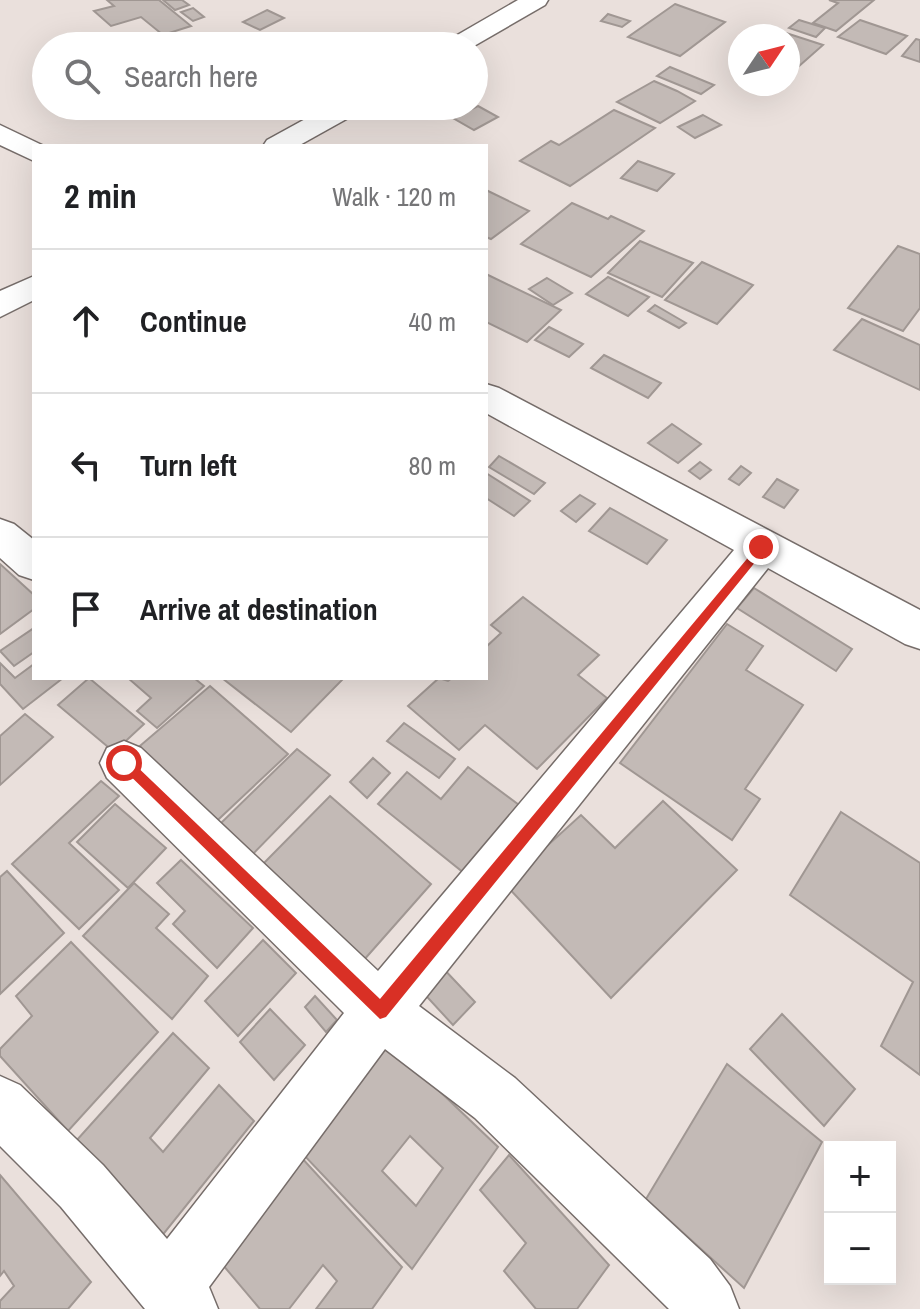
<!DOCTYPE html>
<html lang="en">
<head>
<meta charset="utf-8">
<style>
	body { margin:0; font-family:"Archivo Narrow",sans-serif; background:#f6f6f6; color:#202124 }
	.controls { position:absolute; right:24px; bottom:24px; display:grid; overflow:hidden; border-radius:0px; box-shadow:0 8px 32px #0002 }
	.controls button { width:72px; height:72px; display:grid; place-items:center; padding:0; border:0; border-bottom:2px solid #e0e0e0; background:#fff; color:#202124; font:40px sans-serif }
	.compass { position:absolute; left:728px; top:24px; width:72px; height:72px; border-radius:50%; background:#fff; box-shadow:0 8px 32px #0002; rotate:55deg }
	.stop { position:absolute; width:24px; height:24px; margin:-18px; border:6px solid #d93025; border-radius:50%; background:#fff }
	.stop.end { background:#d93025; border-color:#fff; box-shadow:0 2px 8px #0008 }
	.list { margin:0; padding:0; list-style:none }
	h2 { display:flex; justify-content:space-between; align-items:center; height:104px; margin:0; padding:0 32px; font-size:34px }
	h2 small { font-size:26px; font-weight:400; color:#757577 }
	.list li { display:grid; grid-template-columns:52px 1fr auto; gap:24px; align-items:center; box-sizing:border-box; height:144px; padding:0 32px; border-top:2px solid #e0e0e0 }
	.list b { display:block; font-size:30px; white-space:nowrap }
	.list em { font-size:26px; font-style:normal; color:#757577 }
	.icon { flex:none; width:44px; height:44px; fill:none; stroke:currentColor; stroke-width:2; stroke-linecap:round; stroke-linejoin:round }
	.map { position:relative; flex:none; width:920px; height:1309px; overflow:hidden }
	.search { position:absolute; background:#fff; box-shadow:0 8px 32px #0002; left:32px; top:32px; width:456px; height:88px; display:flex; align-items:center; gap:20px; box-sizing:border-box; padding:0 28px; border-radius:44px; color:#757577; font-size:30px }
	.panel { position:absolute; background:#fff; box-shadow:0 8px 32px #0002; left:32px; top:144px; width:456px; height:536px; border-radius:0px }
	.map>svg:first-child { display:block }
	.building { fill:#c3bab6; stroke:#a09793; stroke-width:2; fill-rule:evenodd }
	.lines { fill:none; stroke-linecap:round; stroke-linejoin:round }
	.minor-casing { stroke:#766d6a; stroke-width:3 }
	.minor { fill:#fff; fill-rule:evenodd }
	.route { fill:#d93025 }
</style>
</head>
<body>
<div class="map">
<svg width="920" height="1309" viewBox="0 0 920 1309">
	<rect width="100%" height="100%" fill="#eae0dc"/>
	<g class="building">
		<polygon points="107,0 159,0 191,26 163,35 141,17 111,26 94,11 114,6"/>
		<polygon points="163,0 182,0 189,5 175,10"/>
		<polygon points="829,0 874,0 836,31 813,23 838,3"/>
		<polygon points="675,4 725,22 680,56 628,37"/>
		<polygon points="193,8 204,17 193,21 181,12"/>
		<polygon points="267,10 284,18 260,30 243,22"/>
		<polygon points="608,14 630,21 622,27 601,21"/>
		<polygon points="799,20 825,28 816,37 789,28"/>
		<polygon points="860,20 907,36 886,54 838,37"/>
		<polygon points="786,33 823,45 790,74 788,73 788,36 782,36"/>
		<polygon points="916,39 920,40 920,62 902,56"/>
		<polygon points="670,67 714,85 701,94 657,76"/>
		<polygon points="654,81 677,91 695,101 660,123 617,102"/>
		<polygon points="478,106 498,117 474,130 453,118"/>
		<polygon points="614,110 655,128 570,186 520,161 551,141 559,145"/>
		<polygon points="703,115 721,125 695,138 678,127"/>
		<polygon points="638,161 674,174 657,191 621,178"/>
		<polygon points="486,190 529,211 491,239 486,237"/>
		<polygon points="572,203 608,219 611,216 644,231 591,277 521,244"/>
		<polygon points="640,241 693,263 662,297 608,273"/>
		<polygon points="898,246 920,254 920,308 903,331 848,308"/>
		<polygon points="702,262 753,285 717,324 665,300"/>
		<polygon points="486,274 561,310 527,342 486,322"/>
		<polygon points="608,277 649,297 628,316 586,294"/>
		<polygon points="547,278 572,293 553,305 529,289"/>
		<polygon points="655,305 686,323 679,328 648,311"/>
		<polygon points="862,319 920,345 920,390 834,350"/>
		<polygon points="549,327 583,344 569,357 535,340"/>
		<polygon points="604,355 661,383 648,398 591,368"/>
		<polygon points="672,424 701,444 678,463 648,443"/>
		<polygon points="499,456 545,483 534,494 489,467"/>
		<polygon points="700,462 711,470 700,479 689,471"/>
		<polygon points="741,466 751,473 739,485 729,479"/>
		<polygon points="486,473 530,501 514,516 486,498"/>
		<polygon points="777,479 798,490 784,508 763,497"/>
		<polygon points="580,495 595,504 576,522 561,511"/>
		<polygon points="610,508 667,540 647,564 589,531"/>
		<polygon points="0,564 34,595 34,609 0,634"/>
		<polygon points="754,588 852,649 836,671 737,608"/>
		<polygon points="523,597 599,655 578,675 607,698 537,769 485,725 459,750 408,706 439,678 448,681 452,678 486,678 486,647 501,633 491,625"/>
		<polygon points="727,624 763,646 746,670 803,705 745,789 760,799 732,840 620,763"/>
		<polygon points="34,628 34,652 14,666 0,651"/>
		<polygon points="0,663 15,678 34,664 34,678 63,678 23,709 0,684"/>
		<polygon points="89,678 144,724 114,752 58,705"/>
		<polygon points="128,678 194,678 204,686 157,728 137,711 151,698"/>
		<polygon points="222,678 339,678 342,680 291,732"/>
		<polygon points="210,686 288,754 205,832 127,757"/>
		<polygon points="25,714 53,737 0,785 0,736"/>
		<polygon points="404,723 455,759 439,778 387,741"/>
		<polygon points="297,749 330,775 251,856 218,826"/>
		<polygon points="373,758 390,773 367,798 350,782"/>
		<polygon points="468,767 519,805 464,873 378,804 407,772 441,799"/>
		<polygon points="101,781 119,796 69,843 119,890 79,929 12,864"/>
		<polygon points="330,796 431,884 363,961 262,865"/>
		<polygon points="663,801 737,870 611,998 505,884 581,815 615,848"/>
		<polygon points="115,804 166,848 128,888 77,842"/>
		<polygon points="841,812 920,863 920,1075 881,1046 913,982 790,895"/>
		<polygon points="181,860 253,928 217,968 173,924 185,911 157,883"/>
		<polygon points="7,871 64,933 0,994 0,877"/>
		<polygon points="134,883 169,914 156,928 208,976 172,1019 83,936"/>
		<polygon points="263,940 296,973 238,1036 205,1001"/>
		<polygon points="71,942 158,1032 68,1131 0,1056 0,1049 32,1016 16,996"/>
		<polygon points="440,965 475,1002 453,1025 418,987"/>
		<polygon points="315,996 337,1020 326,1032 305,1007"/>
		<polygon points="270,1009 305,1045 274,1080 240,1042"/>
		<polygon points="782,1014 855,1089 824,1126 750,1049"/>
		<polygon points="173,1033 209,1068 150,1138 163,1152 219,1085 254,1121 161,1237 76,1141"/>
		<path d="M388,1042l110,105 -86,122 -112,-118zM410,1136l33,32 -27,38 -34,-35z"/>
		<polygon points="727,1064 822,1142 744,1288 646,1199"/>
		<polygon points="509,1155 609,1265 577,1309 536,1309 504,1271 526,1243 480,1190"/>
		<polygon points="300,1156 402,1267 372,1309 316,1309 337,1281 323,1265 289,1309 260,1309 217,1258"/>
		<polygon points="0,1175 91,1282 68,1309 0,1309 0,1301 14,1286 4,1271 0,1276"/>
	</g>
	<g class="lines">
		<defs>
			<g id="minor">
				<polygon points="518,0 548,0 545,5 474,46 443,46 447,41"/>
				<polygon points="329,106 363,106 359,112 298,146 263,146 267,140"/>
				<polygon points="0,125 44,146 34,146 34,161 0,145"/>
				<polygon points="34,276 34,300 0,317 0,291"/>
				<polygon points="486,384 499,388 920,610 920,649 905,644 768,568 419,1006 515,1078 710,1259 730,1286 739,1309 669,1309 475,1118 385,1049 209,1287 218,1309 145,1309 61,1207 0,1146 0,1076 20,1085 103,1165 167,1239 344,1013 107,778 100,763 107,748 124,741 141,748 378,971 734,550 486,413"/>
				<polygon points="0,519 14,524 34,540 34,580 19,575 0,558"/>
			</g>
		</defs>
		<use href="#minor" class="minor-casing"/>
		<use href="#minor" class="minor"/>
	</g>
	<polygon class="route" points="761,542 765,543 765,550 386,1017 380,1019 117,763 124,757 129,759 380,999"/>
</svg>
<div class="controls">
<button>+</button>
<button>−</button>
</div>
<svg class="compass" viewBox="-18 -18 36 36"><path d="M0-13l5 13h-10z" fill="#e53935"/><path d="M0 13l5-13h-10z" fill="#757577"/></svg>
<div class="stop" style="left:124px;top:763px"></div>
<div class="stop end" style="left:761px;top:547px"></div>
<div class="search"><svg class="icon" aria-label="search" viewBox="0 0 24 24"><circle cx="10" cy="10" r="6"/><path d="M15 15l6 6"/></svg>Search here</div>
<section class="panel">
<h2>2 min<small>Walk · 120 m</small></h2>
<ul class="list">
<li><svg class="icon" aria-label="ahead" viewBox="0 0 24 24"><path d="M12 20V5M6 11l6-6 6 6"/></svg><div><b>Continue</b></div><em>40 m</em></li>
<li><svg class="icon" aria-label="left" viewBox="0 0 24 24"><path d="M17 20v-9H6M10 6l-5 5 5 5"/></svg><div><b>Turn left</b></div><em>80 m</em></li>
<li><svg class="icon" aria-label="arrive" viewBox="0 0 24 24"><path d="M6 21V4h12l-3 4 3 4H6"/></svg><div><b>Arrive at destination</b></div></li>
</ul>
</section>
</div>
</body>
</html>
